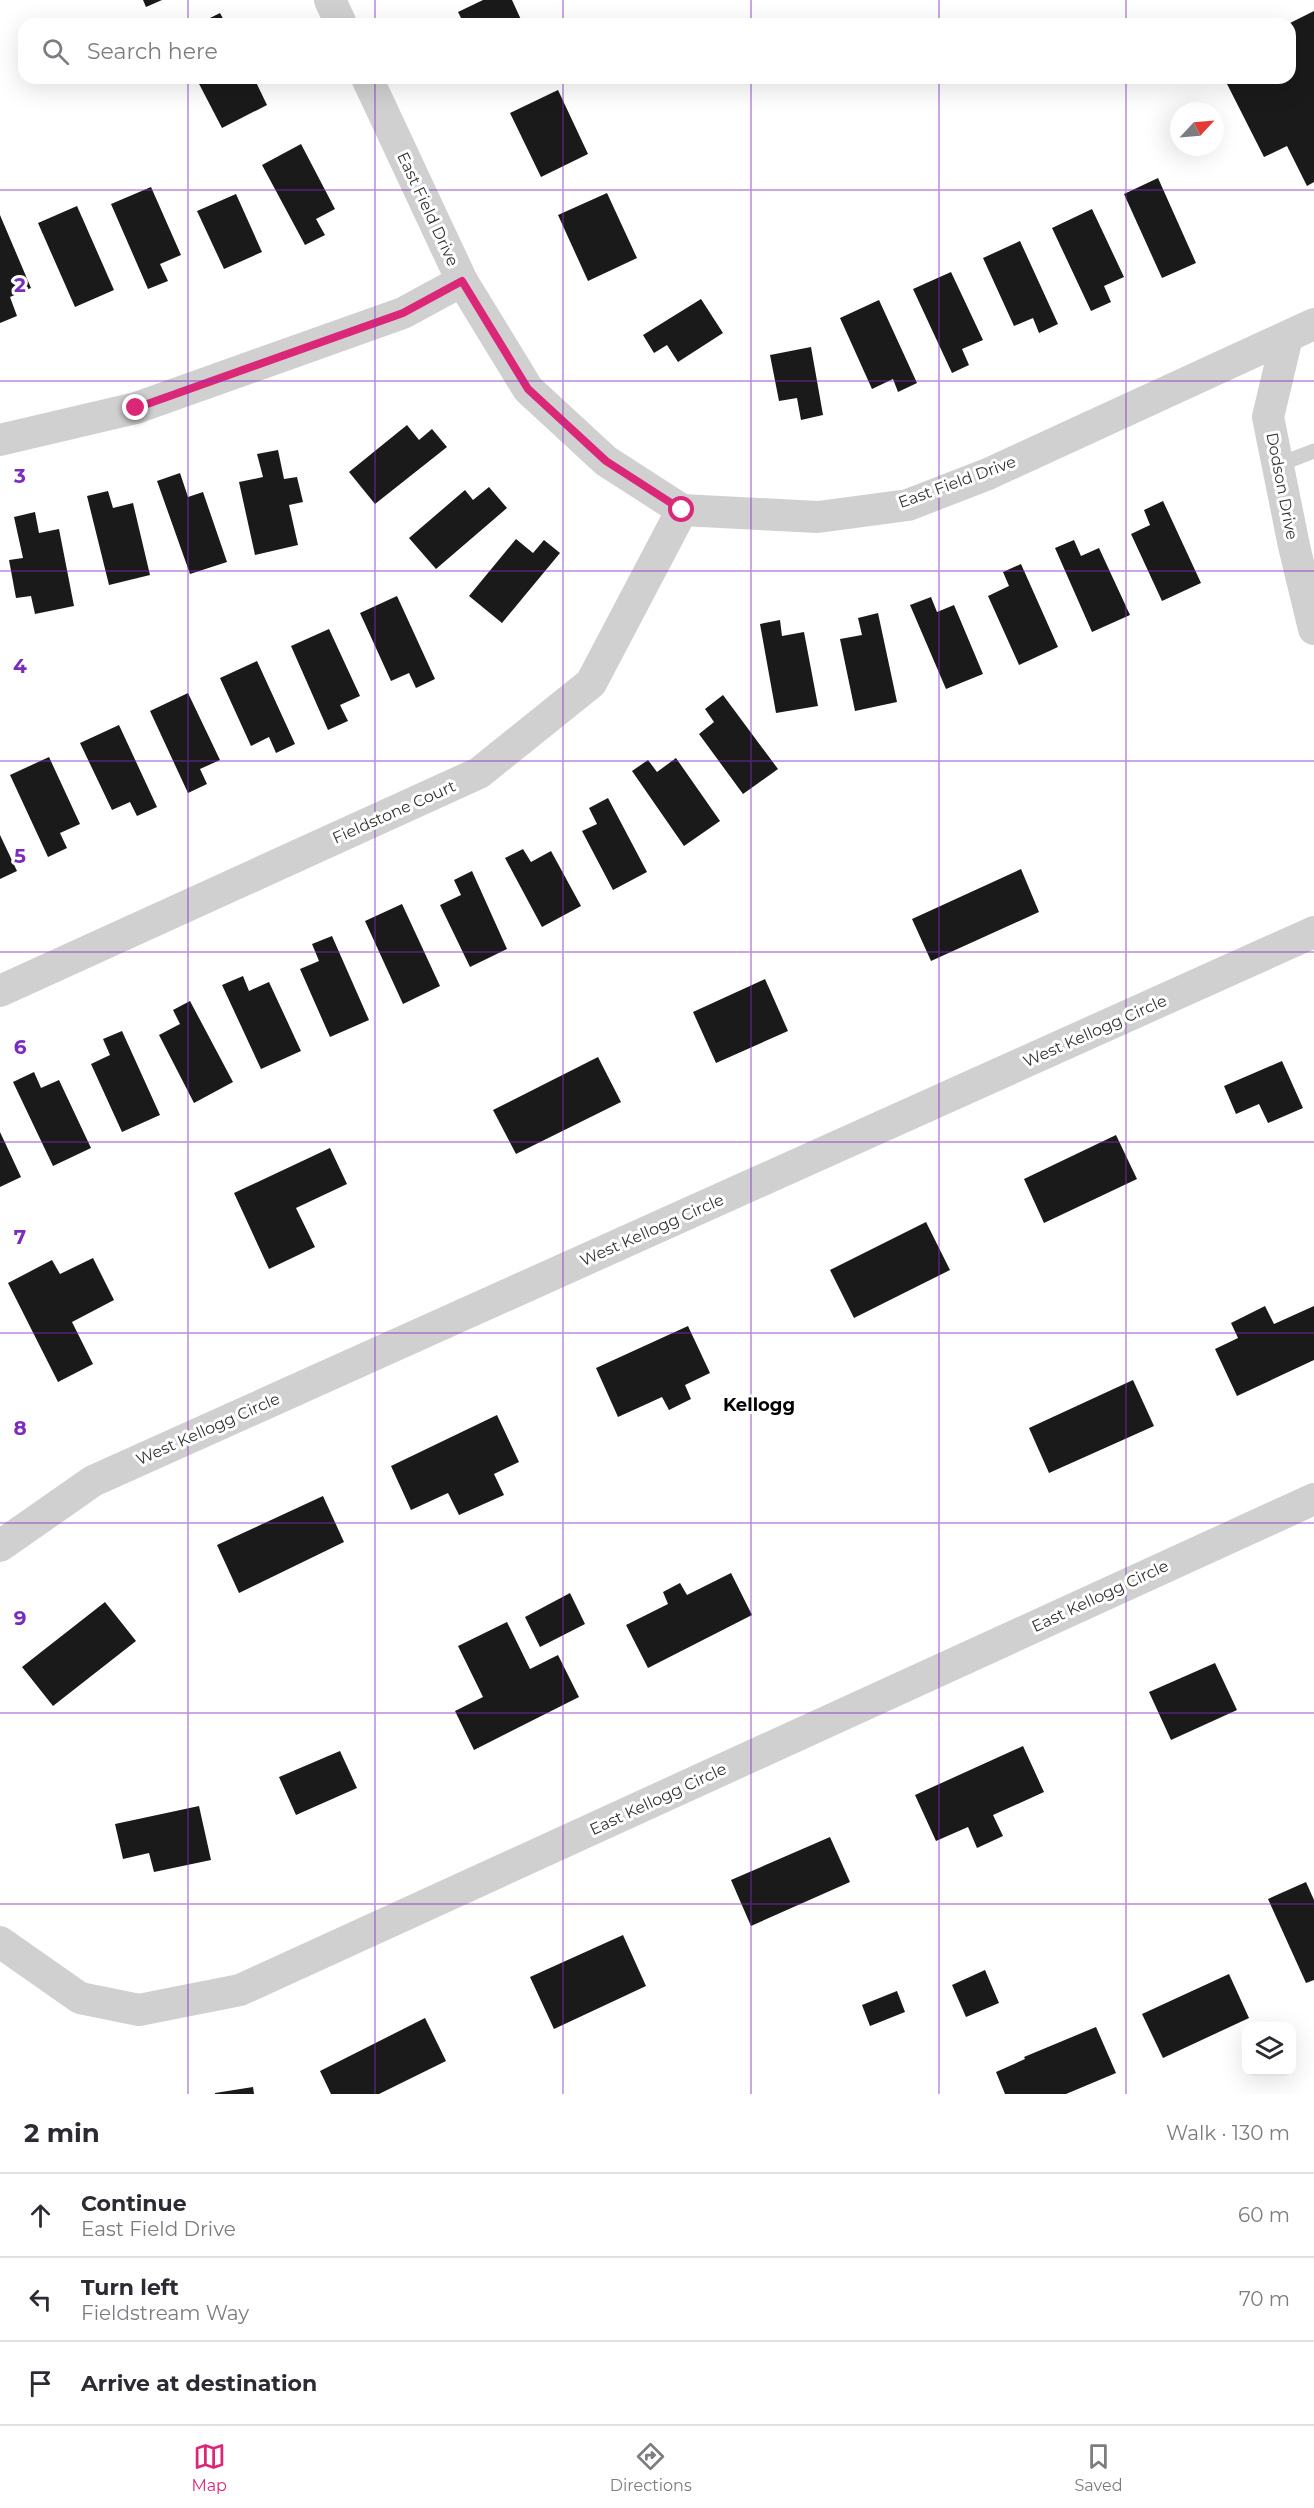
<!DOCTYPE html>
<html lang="en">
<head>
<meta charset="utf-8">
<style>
	body { margin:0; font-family:Montserrat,sans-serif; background:#f7f7f7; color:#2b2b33 }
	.controls { position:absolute; right:18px; bottom:18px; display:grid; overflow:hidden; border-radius:12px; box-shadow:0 6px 24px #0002 }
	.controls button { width:54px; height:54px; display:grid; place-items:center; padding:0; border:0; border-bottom:2px solid #e1e1e2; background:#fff; color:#2b2b33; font:30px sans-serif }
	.compass { position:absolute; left:1170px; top:102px; width:54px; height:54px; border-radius:50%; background:#fff; box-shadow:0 6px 24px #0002; rotate:64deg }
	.stop { position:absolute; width:18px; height:18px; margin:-14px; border:4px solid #db2777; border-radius:50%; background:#fff }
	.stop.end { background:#db2777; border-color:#fff; box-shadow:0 2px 6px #0008 }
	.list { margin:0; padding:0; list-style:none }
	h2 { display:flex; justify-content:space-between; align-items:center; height:78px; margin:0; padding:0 24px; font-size:26px }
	h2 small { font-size:20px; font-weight:400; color:#7c7c81 }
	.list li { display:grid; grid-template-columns:39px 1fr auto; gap:18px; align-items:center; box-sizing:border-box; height:84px; padding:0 24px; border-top:2px solid #e1e1e2 }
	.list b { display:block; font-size:22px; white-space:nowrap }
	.list p { margin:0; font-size:20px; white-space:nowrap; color:#7c7c81 }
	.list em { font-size:20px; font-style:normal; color:#7c7c81 }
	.icon { flex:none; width:33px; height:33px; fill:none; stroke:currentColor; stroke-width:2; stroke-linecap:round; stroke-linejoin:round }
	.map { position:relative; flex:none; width:1314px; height:2094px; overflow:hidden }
	.search { position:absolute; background:#fff; box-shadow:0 6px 24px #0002; left:18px; right:18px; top:18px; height:66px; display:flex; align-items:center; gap:15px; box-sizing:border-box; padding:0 21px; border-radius:18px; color:#7c7c81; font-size:22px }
	.sheet { height:330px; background:#fff }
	nav { display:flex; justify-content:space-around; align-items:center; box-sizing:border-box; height:84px; border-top:2px solid #e1e1e2; background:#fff; font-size:16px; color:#7c7c81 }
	nav a { display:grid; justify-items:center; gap:3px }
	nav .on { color:#db2777 }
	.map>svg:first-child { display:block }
	.building { fill:#1a1a1a }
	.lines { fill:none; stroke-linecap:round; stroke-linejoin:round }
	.lane { stroke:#d0d0d0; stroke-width:15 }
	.street { stroke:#d0d0d0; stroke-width:32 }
	.route { stroke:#db2777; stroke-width:8 }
	.grid { fill:none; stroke:#7b2cbf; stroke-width:1.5; stroke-opacity:0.55 }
	.labels { text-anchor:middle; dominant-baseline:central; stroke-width:6; stroke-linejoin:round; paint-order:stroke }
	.street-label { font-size:16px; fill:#333; stroke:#fff }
	.neighbourhood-label { font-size:18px; font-weight:bold; fill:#000; stroke:#fff }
	.grid-label { font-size:20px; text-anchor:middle; font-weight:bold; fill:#7b2cbf; stroke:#fff; stroke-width:6; stroke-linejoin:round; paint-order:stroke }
</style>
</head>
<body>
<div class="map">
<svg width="1314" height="2094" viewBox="0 0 1314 2094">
	<rect width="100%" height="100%" fill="#fff"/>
	<g class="building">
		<polygon points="143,0 162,0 146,7"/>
		<polygon points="483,0 512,0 523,24 464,24 458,12"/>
		<polygon points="1314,11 1314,182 1307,186 1287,146 1264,157 1224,78 1290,78 1290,23"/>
		<polygon points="220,13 226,24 198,24"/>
		<polygon points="196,78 254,78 267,105 222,128"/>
		<polygon points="558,90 588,154 541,177 510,113"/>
		<polygon points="301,144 335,209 316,219 325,235 305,245 262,165"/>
		<polygon points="1158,178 1196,263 1162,278 1124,194"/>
		<polygon points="151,187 181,255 160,264 168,281 148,289 111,204"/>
		<polygon points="607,193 637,258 588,281 558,215"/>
		<polygon points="236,194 262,252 224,269 197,211"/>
		<polygon points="77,206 114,290 75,307 38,223"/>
		<polygon points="1092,209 1124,277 1104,286 1111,302 1091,311 1052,228"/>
		<polygon points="0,215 31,288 10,297 17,316 0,323"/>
		<polygon points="1020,241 1058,324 1039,333 1033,318 1014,326 983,258"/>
		<polygon points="951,272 983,340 962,349 969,365 952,373 913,289"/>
		<polygon points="701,299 723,333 678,362 667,345 654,353 643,335"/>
		<polygon points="879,300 917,383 898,392 893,379 872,389 840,318"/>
		<polygon points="811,347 823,415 801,420 797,398 779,401 770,355"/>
		<polygon points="407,425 419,440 432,429 447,447 375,504 349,472"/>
		<polygon points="278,450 284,479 297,477 303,502 289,505 298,545 255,555 239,482 263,477 257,454"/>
		<polygon points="180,473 188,497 203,492 227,562 190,574 157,481"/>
		<polygon points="489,487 507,508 436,569 409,538 465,490 473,500"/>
		<polygon points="108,491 113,508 133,503 150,575 109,585 87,496"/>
		<polygon points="1163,501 1201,583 1162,601 1131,534 1150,525 1144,510"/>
		<polygon points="35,512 39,533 59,529 74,606 35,614 31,596 16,598 9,560 23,558 14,517"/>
		<polygon points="516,539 533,553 544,540 560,553 502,623 469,596"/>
		<polygon points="1074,540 1081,556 1099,548 1130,615 1092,632 1055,548"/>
		<polygon points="1021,564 1058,647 1019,665 988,596 1009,586 1003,572"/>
		<polygon points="397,596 435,679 416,688 409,673 391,681 360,613"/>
		<polygon points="931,597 937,612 954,605 983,674 946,689 910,605"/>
		<polygon points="878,613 897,702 855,711 840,639 862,635 858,618"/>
		<polygon points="780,620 782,636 804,632 818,706 776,713 760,624"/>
		<polygon points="329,629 360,696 340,705 348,721 328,730 291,646"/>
		<polygon points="257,661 295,744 276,753 269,737 251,746 220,678"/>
		<polygon points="188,693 220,760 200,769 207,784 188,793 150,711"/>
		<polygon points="723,695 778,769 743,794 699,734 714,722 705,709"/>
		<polygon points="119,725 157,807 137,816 130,802 112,810 80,743"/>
		<polygon points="49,757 80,824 60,833 67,848 48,857 10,775"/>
		<polygon points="676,758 720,821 684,846 632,771 648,760 657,772"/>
		<polygon points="608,798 647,872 613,890 582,831 597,824 589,808"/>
		<polygon points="0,835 17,871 0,879"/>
		<polygon points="523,849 531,862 551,851 581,906 542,927 505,858"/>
		<polygon points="1021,869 1039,912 931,961 912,919"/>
		<polygon points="472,871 507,949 470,967 440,905 461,895 454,880"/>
		<polygon points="402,904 440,986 403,1004 365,921"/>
		<polygon points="332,936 369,1020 330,1037 300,969 319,961 312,944"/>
		<polygon points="243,976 249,991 269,982 301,1051 261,1069 222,985"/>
		<polygon points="765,979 788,1031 716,1063 693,1012"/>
		<polygon points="190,1001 233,1082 194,1103 159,1035 180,1024 173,1010"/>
		<polygon points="122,1031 160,1115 122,1132 91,1064 110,1055 103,1039"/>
		<polygon points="598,1057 621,1102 516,1154 493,1110"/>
		<polygon points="1282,1061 1303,1108 1268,1123 1259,1104 1236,1114 1224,1086"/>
		<polygon points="34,1072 41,1088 59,1080 91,1148 53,1166 13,1082"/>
		<polygon points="0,1132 21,1177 0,1187"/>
		<polygon points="1116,1135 1137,1179 1044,1223 1024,1179"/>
		<polygon points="330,1148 347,1184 296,1208 315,1247 269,1269 234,1193"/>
		<polygon points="926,1222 950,1270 854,1318 830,1270"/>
		<polygon points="93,1258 114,1300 72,1322 93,1364 58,1382 8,1283 52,1260 60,1274"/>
		<polygon points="1265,1306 1274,1324 1314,1306 1314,1360 1237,1396 1215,1349 1238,1338 1231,1323"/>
		<polygon points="688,1326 710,1373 685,1385 691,1399 669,1410 662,1397 618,1417 596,1368"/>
		<polygon points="1133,1380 1154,1426 1049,1473 1029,1428"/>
		<polygon points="497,1415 519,1462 494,1474 504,1495 459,1515 448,1493 411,1510 391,1466"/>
		<polygon points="323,1496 344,1542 239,1593 217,1545"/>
		<polygon points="731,1573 752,1615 648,1668 626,1625 668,1604 663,1592 680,1583 687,1595"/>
		<polygon points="570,1593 585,1624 540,1647 525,1617"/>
		<polygon points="105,1602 136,1641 53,1706 22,1667"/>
		<polygon points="507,1622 530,1669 558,1655 579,1697 474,1750 455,1711 483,1697 458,1646"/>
		<polygon points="1215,1663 1237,1710 1171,1740 1149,1692"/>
		<polygon points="1023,1746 1044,1792 993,1815 1003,1836 977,1848 968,1827 936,1841 915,1795"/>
		<polygon points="340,1751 357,1788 296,1815 279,1777"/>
		<polygon points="199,1806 211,1860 154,1872 149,1853 123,1859 115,1824"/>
		<polygon points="830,1837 850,1882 751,1926 731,1880"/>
		<polygon points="1306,1882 1314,1900 1314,1980 1306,1983 1268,1899"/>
		<polygon points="623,1935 646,1986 554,2029 530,1977"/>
		<polygon points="985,1970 999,2003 966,2017 952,1985"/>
		<polygon points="1229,1974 1249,2018 1163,2058 1142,2014"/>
		<polygon points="897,1991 905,2012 870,2026 862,2005"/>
		<polygon points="425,2018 446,2061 379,2094 331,2094 320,2071"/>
		<polygon points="1096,2027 1116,2073 1066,2094 1005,2094 996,2072 1025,2059 1024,2057"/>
		<polygon points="253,2087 254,2094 215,2094 215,2093"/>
	</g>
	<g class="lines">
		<polyline class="lane" points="1278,465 1314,451"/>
		<g class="street">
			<polyline points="330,0 341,24"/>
			<polyline points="367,78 462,281 528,389 606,461 682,510 818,517 908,505 988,474 1314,324"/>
			<polyline points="1287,337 1268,417 1294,546 1314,629"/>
			<polyline points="0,440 136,408 403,313 462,281"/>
			<polyline points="0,991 479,773 591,683 682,510"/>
			<polyline points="0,1546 93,1481 1314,932"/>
			<polyline points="0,1942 80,1998 139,2010 240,1990 1314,1499"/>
		</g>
	</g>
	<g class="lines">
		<polyline class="route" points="136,408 403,313 462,281 528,389 606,461 682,510"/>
	</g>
	<path class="grid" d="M188,0v24M375,0v24M563,0v24M751,0v24M939,0v24M1126,0v24M188,78v2016M375,78v2016M563,78v2016M751,78v2016M939,78v2016M1126,78v2016M0,190h1314M0,381h1314M0,571h1314M0,761h1314M0,952h1314M0,1142h1314M0,1333h1314M0,1523h1314M0,1713h1314M0,1904h1314"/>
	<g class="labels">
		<g class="street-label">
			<text transform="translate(428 209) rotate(65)">East Field Drive</text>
			<text transform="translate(957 482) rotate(-20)">East Field Drive</text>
			<text transform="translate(1282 486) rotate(79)">Dodson Drive</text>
			<text transform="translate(394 812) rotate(-24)">Fieldstone Court</text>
			<text transform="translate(1095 1031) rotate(-24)">West Kellogg Circle</text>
			<text transform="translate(652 1230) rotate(-24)">West Kellogg Circle</text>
			<text transform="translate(208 1429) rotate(-24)">West Kellogg Circle</text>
			<text transform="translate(1100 1596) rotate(-25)">East Kellogg Circle</text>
			<text transform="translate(658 1799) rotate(-25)">East Kellogg Circle</text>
		</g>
		<g class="neighbourhood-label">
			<text x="759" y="1405">Kellogg</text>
		</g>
	</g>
	<g class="grid-label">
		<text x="20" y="292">2</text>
		<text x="20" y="483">3</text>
		<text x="20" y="673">4</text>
		<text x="20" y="863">5</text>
		<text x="20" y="1054">6</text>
		<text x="20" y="1244">7</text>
		<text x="20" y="1435">8</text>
		<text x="20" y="1625">9</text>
	</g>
</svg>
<div class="controls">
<button><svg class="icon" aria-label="layers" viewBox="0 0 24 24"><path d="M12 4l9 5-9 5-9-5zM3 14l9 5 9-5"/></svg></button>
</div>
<svg class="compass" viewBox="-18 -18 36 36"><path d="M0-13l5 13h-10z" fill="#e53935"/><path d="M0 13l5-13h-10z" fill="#7c7c81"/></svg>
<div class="stop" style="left:682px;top:510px"></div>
<div class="stop end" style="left:136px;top:408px"></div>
<div class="search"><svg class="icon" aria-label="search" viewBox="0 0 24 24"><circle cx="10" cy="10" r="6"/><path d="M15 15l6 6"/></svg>Search here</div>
</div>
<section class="sheet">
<h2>2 min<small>Walk · 130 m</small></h2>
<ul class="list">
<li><svg class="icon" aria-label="ahead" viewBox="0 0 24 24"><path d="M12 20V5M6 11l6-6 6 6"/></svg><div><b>Continue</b><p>East Field Drive</p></div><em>60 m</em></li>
<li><svg class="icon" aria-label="left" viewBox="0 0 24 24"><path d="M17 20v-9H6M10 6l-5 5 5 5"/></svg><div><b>Turn left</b><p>Fieldstream Way</p></div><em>70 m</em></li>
<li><svg class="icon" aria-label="arrive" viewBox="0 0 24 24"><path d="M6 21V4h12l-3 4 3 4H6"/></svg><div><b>Arrive at destination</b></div></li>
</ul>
</section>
<nav>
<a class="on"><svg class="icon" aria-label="map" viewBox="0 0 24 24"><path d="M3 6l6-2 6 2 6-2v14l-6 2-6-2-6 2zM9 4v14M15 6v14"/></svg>Map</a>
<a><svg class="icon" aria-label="directions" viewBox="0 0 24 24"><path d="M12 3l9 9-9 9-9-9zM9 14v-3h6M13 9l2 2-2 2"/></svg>Directions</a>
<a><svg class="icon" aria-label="saved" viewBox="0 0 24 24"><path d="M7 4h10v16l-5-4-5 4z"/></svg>Saved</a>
</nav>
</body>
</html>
